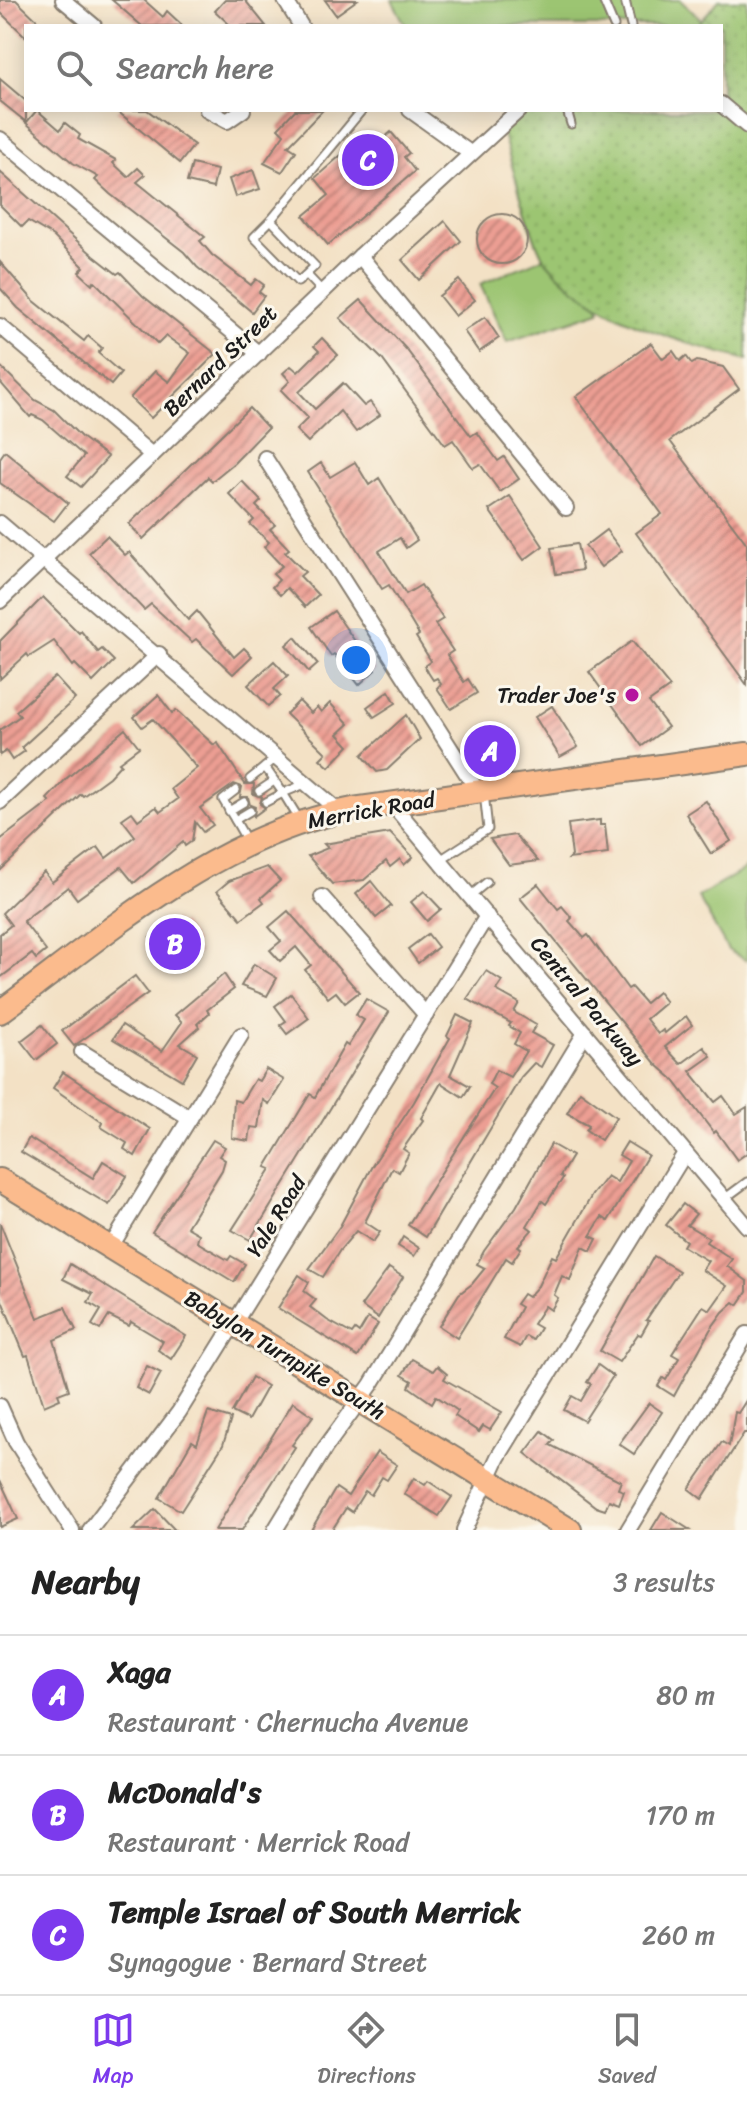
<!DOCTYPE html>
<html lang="en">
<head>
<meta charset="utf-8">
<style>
	body { margin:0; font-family:Sriracha,sans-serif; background:#f2f2f2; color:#222 }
	.you { position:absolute; left:356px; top:660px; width:28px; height:28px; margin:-20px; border:6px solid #fff; border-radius:50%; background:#1a73e8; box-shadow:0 0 0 12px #1a73e833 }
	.badge { display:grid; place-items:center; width:52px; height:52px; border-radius:50%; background:#7c3aed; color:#fff; font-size:26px; font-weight:700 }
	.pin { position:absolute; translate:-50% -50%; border:4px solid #fff; box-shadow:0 2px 8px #0006 }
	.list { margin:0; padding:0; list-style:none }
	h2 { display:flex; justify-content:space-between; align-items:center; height:104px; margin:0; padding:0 32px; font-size:34px }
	h2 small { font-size:26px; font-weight:400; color:#767676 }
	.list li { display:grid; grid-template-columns:52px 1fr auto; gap:24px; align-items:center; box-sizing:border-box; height:120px; padding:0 32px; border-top:2px solid #e0e0e0 }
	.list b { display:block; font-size:30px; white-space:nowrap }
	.list p { margin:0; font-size:26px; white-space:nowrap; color:#767676 }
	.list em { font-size:26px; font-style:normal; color:#767676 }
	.icon { flex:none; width:44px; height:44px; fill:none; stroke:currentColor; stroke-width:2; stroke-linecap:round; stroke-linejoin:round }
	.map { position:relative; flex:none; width:747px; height:1530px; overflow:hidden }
	.search { position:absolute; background:#fff; box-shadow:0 4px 20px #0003; left:24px; right:24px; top:24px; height:88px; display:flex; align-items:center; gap:20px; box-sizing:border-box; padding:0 28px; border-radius:0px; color:#767676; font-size:30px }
	.sheet { height:464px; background:#fff }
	nav { display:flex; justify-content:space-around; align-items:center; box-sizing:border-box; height:112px; border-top:2px solid #e0e0e0; background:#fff; font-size:22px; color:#767676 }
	nav a { display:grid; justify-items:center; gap:4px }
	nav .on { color:#7c3aed }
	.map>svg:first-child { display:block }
	.grass { fill:#9cc572; stroke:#5c7047; stroke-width:2 }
	.park { fill:url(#park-dots); stroke:#5c7047; stroke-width:2 }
	.building { fill:url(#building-hatch) }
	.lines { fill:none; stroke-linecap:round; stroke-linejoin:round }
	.service-casing { stroke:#887e70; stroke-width:11 }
	.minor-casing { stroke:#887e70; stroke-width:18 }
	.primary-casing { stroke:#887e70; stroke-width:26 }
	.service { stroke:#fff; stroke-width:7 }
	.minor { stroke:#fff; stroke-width:14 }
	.primary { stroke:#fbbb8d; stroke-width:22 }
	.poi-dot { fill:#b5179e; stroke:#fbf7ec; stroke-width:3 }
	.labels { text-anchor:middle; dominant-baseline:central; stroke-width:6; stroke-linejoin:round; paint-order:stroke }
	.street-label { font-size:22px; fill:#1c1c1c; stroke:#fbf7ec }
	.poi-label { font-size:22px; fill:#1c1c1c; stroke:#fbf7ec; text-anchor:end }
</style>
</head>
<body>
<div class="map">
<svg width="747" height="1530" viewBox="0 0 747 1530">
	<defs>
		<pattern id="park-dots" width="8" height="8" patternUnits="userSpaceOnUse" patternTransform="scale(2)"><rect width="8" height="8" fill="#9cc572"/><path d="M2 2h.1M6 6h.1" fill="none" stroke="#86a962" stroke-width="1.8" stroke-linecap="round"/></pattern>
		<pattern id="building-hatch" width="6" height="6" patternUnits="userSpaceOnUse" patternTransform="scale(2)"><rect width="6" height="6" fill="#ec9e93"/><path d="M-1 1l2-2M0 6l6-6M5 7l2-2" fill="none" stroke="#be8077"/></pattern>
	</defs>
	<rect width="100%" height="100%" fill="#fbf7ec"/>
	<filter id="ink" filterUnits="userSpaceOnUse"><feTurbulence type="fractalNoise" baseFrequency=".0125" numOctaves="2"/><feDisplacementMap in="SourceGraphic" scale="16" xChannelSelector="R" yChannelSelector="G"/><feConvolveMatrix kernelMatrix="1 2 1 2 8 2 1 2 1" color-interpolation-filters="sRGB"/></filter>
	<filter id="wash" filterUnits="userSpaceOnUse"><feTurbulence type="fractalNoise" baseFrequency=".006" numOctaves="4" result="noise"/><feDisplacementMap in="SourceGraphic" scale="32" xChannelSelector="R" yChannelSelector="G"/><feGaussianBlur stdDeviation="1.8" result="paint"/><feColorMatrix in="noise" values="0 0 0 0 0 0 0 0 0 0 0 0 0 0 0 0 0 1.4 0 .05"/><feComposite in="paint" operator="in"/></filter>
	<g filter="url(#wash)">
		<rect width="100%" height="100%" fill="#f3e1c5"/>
		<g class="grass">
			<polygon points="392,0 680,0 702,20 696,26 406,26"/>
			<polygon points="514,170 561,265 599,306 600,311 507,342 480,284 543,258"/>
			<polygon points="747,868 747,961 728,950 698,897"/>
		</g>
		<g class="park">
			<polygon points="719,0 747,0 747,122 721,101 721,26 696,26"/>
			<path d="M527,110h191l29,24v226c-71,-19 -153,-41 -202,-100 -12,-14 -36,-106 -43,-129z"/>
		</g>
		<g id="blocks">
			<g class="building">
				<polygon points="0,0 16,0 43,26 26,26 26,37 0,12"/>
				<polygon points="112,0 144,0 163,17 167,11 183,26 142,26"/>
				<polygon points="225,0 245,0 266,26 231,26 215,11"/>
				<polygon points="325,0 357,0 336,15"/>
				<polygon points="0,79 26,101 26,122 0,101"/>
				<polygon points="37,110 60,130 65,123 80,135 78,139 116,160 113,163 128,177 138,168 145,175 137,182 205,237 200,241 212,255 251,285 256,279 264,285 259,292 264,296 252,312 197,267 184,252 110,194 95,180 98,177 73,163 26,123"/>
				<polygon points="116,110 147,110 194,145 180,163"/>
				<polygon points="295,110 323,110 288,146 296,151 282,172 264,163 284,134 278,128"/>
				<polygon points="391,132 409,153 404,157 415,171 328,245 304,216 329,195 315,178 357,141 367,153"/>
				<polygon points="192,164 217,170 213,188 187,182"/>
				<polygon points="253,170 260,189 235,197 229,179"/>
				<polygon points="0,172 94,256 117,274 120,272 143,296 216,354 151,418 130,398 155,371 169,382 190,353 166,336 158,344 94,281 92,284 79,272 84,267 53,236 28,221 22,227 0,205"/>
				<circle cx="502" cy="239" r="25"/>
				<polygon points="445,221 461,241 419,280 402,260"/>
				<polygon points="0,262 33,300 84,341 88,336 102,348 98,353 121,373 111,385 18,308 0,288"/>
				<polygon points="459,280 475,300 455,316 439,296"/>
				<polygon points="361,300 406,349 471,436 477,432 498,461 504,457 519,479 500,492 480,464 473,468 453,440 445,445 382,359 340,318"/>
				<polygon points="485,317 499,338 479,352 464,331"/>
				<polygon points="322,338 338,355 299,392 315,409 343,383 364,406 370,402 380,415 356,432 340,411 308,442 296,430 308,418 281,390 290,381 283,373 291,366 298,372 319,351 314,346"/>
				<polygon points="651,343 663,359 673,351 680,361 686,356 692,364 697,361 723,367 739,389 670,441 747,544 747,685 636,533 662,514 576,397"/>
				<polygon points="0,366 35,400 54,410 81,437 108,457 81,487 67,476 84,456 43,420 32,415 30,417 0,382"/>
				<polygon points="249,408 268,428 234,463 212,481 208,477 143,539 129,524"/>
				<polygon points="5,451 68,503 54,521 0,483 0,458"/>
				<polygon points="355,462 369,485 379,478 417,540 406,548 400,538 379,551 406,594 421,585 443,619 435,624 453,651 447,655 464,682 468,679 477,693 451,709 437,688 441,684 437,678 433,680 424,666 431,661 416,637 419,635 389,585 382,589 308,472 321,463 330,477"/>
				<polygon points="242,481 261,501 256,506 275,525 270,529 289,549 285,552 305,572 300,576 318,595 305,607 287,588 280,595 272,587 279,580 273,574 282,566 264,547 269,542 250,524 254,520 229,494"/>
				<polygon points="510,496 543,546 524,560 489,510"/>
				<polygon points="606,530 622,551 601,567 585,546"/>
				<polygon points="107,536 125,555 129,552 188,620 197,611 234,657 244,648 252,656 233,674 196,639 192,642 151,604 144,610 89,553"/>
				<polygon points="577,544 582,570 556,574 551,548"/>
				<polygon points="43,597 79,633 81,631 98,652 102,649 114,661 93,682 75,664 73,666 54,641 29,657 27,654 0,679 0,641"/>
				<polygon points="334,611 375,670 359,685 334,654 331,656 311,627"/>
				<polygon points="295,637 318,664 309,672 286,645"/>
				<polygon points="632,641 670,687 649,702 668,727 642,746 589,672"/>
				<polygon points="274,661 288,676 274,689 280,696 268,706 248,685"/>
				<polygon points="55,677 75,699 22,747 25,751 12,760 6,751 0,755 0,730 20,716 16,711"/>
				<polygon points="389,691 396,703 374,717 367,707"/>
				<polygon points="158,695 172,713 176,710 214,745 217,742 245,784 254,784 253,794 262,797 260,804 265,808 254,816 255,807 250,805 248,797 240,797 242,787 234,784 200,808 213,825 203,832 195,822 192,841 185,846 183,842 134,883 121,867 77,899 68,887 23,921 46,951 36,959 32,954 0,978 0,934 11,925 2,913 44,872 52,882 98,847 106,858 135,836 122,819 132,812 138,820 156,807 160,812 178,799 171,789 197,768 153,719 142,727 134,717"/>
				<polygon points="299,701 311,713 317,707 321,712 330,703 349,724 338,734 349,746 329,767 320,759 326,753 286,714"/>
				<polygon points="552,706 578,747 560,757 535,717"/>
				<polygon points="406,715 420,739 387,770 377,772 362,755"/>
				<polygon points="125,729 139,747 119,762 121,764 109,777 83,796 81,794 0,871 0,840 50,802 47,799 67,778"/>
				<polygon points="494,735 509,760 485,766 474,747"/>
				<polygon points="706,801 731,841 711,854 686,814"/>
				<polygon points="600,820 600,825 605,825 608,854 569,859 572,856 568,824"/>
				<polygon points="390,833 413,857 404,865 400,859 390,867 386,861 364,880 332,884 308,856 328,848 324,844"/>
				<polygon points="515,835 538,861 509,865 490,839"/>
				<polygon points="267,867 280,881 261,898 264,902 241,919 217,891 229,881"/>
				<polygon points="371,881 391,906 376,918 356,894"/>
				<polygon points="538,884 558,909 562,906 572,918 569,921 584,938 588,935 628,989 631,987 645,1003 658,992 666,1002 646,1019 658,1034 663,1030 665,1033 686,1016 692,1025 665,1047 681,1064 704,1047 711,1056 690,1071 715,1102 723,1096 736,1114 747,1107 747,1153 737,1160 716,1131 714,1133 672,1078 656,1064 520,898"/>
				<polygon points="424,891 441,909 427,921 411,902"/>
				<polygon points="288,911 359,992 345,1003 336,992 328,998 305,970 311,965 296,947 280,961 270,950 281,941 269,927"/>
				<polygon points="175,920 179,926 182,923 196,942 193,945 199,953 172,968 150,938"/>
				<polygon points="428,934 438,947 418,963 408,949"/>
				<polygon points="254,964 277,978 267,996 241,986"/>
				<polygon points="486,971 502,981 496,990 519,1003 514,1012 536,1025 531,1033 553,1045 541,1067 534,1063 521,1077 426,1237 408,1225 495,1088 489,1084 496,1070 510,1077 526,1051 514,1044 520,1033 509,1026 511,1023 467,999"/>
				<polygon points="224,974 234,989 207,1010 209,1013 197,1024 199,1027 180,1044 197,1054 182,1080 113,1039 122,1025 162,1051 182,1022 175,1015"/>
				<polygon points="135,976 148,993 74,1046 62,1031"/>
				<polygon points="291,994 309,1018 287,1034 280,1025 286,1021 275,1006"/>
				<polygon points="366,999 389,1012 250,1240 232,1230 271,1169 266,1167 310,1094 315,1097 345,1044 348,1046 364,1020 356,1015"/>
				<polygon points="457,1015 473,1023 450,1075 470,1086 463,1097 441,1083 421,1118 423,1120 403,1149 409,1153 399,1172 392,1168 365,1222 380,1232 373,1242 356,1231 340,1250 323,1277 309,1269 340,1226 372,1166 414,1102 450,1038 447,1036"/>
				<polygon points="42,1025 57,1044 36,1060 21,1041"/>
				<polygon points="266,1069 284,1080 269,1104 263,1100 259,1128 251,1127 249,1141 232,1138 234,1100 241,1102 255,1079 259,1081"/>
				<polygon points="63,1072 150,1129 135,1156 124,1149 127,1143 101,1127 103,1123 53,1088"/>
				<polygon points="580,1091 616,1117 601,1140 586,1130 589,1125 567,1113"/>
				<polygon points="29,1138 93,1178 103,1161 127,1176 109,1205 21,1152"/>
				<polygon points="213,1140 225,1147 219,1156 225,1160 222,1170 187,1227 199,1234 197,1242 228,1260 231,1256 245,1264 234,1282 152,1232"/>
				<polygon points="627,1142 648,1155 608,1221 602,1217 590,1236 597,1239 591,1251 583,1247 570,1280 562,1276 554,1295 558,1298 551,1310 545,1306 533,1324 540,1328 533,1340 526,1336 520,1347 504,1339 521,1307 516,1304 523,1294 528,1297 538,1286 552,1256 556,1258 592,1195 607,1176 617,1182 629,1161 619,1155"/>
				<polygon points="551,1144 572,1156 560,1176 563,1178 546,1204 542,1201 527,1226 532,1230 518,1246 521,1248 512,1262 506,1258 457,1338 439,1326 459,1294 472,1284 485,1268 477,1264 484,1251 516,1207"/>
				<polygon points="683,1204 696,1214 687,1225 709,1238 706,1242 732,1259 727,1266 747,1281 747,1292 738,1305 734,1302 723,1312 710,1330 674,1396 658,1386 663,1378 666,1380 679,1358 672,1354 703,1306 710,1310 727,1286 702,1270 708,1261 683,1246 686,1241 666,1225"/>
				<polygon points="0,1223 38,1318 65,1307 76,1330 54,1340 69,1390 58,1394 60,1399 44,1406 28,1355 25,1356 0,1296"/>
				<polygon points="403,1237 419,1248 414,1256 398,1246"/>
				<polygon points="654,1256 679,1271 646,1320 649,1321 641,1335 638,1334 619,1362 600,1351"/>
				<polygon points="70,1264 186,1336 171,1359 158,1350 163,1341 131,1322 129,1326 109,1316 100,1330 92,1325 101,1310 88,1302 93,1294 63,1279"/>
				<polygon points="389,1268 403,1277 378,1318 361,1306"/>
				<polygon points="299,1275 309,1282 304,1291 316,1300 310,1307 327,1320 352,1334 355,1330 359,1333 368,1318 378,1324 358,1357 278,1308"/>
				<polygon points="412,1359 433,1371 437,1366 447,1374 444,1379 502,1412 490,1430 483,1426 479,1432 455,1416 458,1411 448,1404 436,1396 432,1403 409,1387 412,1381 402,1375"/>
				<polygon points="598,1365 613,1376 584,1421 564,1410 572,1396 581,1401 591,1384 587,1382"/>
				<polygon points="147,1366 161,1373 149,1395 136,1388"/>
				<polygon points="252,1377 267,1386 248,1420 232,1412"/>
				<polygon points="747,1399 747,1433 744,1433 702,1499 689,1489 722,1442 729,1446 735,1412 738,1413"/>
				<polygon points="293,1402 313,1416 292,1445 295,1447 242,1530 215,1530"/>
				<polygon points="649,1403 662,1412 634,1454 619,1444"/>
				<polygon points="208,1412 231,1419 223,1445 181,1511 159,1498 192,1441 197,1444"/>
				<polygon points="542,1431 554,1440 550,1445 621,1481 618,1489 624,1491 619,1504 609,1500 605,1510 596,1507 525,1453"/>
				<polygon points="377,1452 397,1465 387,1480 382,1477 371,1495 365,1491 352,1512 346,1508 332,1530 311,1530 336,1488 348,1496"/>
				<polygon points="414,1478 425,1485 428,1481 452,1497 439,1516 404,1494"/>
				<polygon points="0,1480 18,1519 0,1527"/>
				<polygon points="155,1509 175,1530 133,1530"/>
				<polygon points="662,1512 690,1530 651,1530"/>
			</g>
		</g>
	</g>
	<g filter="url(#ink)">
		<use href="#blocks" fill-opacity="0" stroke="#887e70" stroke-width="2"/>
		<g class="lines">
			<defs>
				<g id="service">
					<polyline points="603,0 614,26"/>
					<polyline points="625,0 631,26"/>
					<polyline points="567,110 571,124"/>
					<polygon points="271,220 315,266 298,282 254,237"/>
					<polyline points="271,220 362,110"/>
					<polyline points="307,275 323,292"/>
					<polyline points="277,757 265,767 283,793 305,784"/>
					<polyline points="250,779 265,767"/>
					<polyline points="259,791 274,781"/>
					<polyline points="266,802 283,793 299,819"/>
					<polyline points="229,811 244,802"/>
					<polyline points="235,820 223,800 236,790"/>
					<polyline points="247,841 235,820 250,811"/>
					<polyline points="440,860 488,829 484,793"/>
					<polyline points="470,896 487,882"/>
					<polyline points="724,1199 747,1182"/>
				</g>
				<g id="minor">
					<polyline points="63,0 94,26"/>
					<polyline points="285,0 301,26"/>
					<polyline points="721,104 747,126"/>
					<polyline points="207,110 227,121 243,110"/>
					<polyline points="410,110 470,153"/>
					<polyline points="0,139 259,354"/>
					<polyline points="360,256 566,508"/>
					<polyline points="0,326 152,455"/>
					<polyline points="265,458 479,793"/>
					<polyline points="0,523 340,812"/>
					<polyline points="0,601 360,256 519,110"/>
					<polyline points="0,802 159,654"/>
					<polyline points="392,804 747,1226"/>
					<polyline points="322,897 426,1015"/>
					<polyline points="82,1052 190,1118"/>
					<polyline points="110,1248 241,1035"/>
					<polyline points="0,1406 16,1442 72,1530"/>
					<polyline points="90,1530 179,1412 487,916"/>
					<polyline points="275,1530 325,1448 371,1385 585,1033"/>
					<polyline points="464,1530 498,1457 685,1153"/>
					<polyline points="628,1530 747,1334"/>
				</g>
				<g id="primary">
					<path d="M0,1012c110,-81 216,-176 353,-203l394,-55"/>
					<polyline points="0,1180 570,1530"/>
				</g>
			</defs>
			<use href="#service" class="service-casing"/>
			<use href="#minor" class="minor-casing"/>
			<use href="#primary" class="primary-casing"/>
			<use href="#service" class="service"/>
			<use href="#minor" class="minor"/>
			<use href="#primary" class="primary"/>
		</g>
	</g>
	<circle class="poi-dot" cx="632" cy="695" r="8"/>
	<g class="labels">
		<g class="street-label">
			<text transform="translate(220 361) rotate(-44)">Bernard Street</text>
			<text transform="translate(371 810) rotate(-10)">Merrick Road</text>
			<text transform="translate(587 1001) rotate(50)">Central Parkway</text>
			<text transform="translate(276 1216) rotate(-58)">Yale Road</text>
			<text transform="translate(285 1355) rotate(31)">Babylon Turnpike South</text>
		</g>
		<g class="poi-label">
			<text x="616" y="695">Trader Joe's</text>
		</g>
	</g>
</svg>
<div class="you"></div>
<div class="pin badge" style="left:490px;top:751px">A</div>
<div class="pin badge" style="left:175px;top:944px">B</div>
<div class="pin badge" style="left:368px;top:160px">C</div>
<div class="search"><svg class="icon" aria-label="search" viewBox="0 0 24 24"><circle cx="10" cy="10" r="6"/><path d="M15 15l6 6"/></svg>Search here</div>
</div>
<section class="sheet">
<h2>Nearby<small>3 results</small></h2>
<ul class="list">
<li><span class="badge">A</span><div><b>Xaga</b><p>Restaurant · Chernucha Avenue</p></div><em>80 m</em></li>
<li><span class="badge">B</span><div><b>McDonald's</b><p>Restaurant · Merrick Road</p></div><em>170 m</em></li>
<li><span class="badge">C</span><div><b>Temple Israel of South Merrick</b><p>Synagogue · Bernard Street</p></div><em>260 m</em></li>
</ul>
</section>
<nav>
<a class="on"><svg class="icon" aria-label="map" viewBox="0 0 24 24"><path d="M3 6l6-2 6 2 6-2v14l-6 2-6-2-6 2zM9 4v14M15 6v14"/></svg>Map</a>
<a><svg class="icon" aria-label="directions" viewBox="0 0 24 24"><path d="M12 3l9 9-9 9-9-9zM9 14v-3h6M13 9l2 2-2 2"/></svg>Directions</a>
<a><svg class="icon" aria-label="saved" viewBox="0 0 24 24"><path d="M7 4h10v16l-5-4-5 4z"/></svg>Saved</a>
</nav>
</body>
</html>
